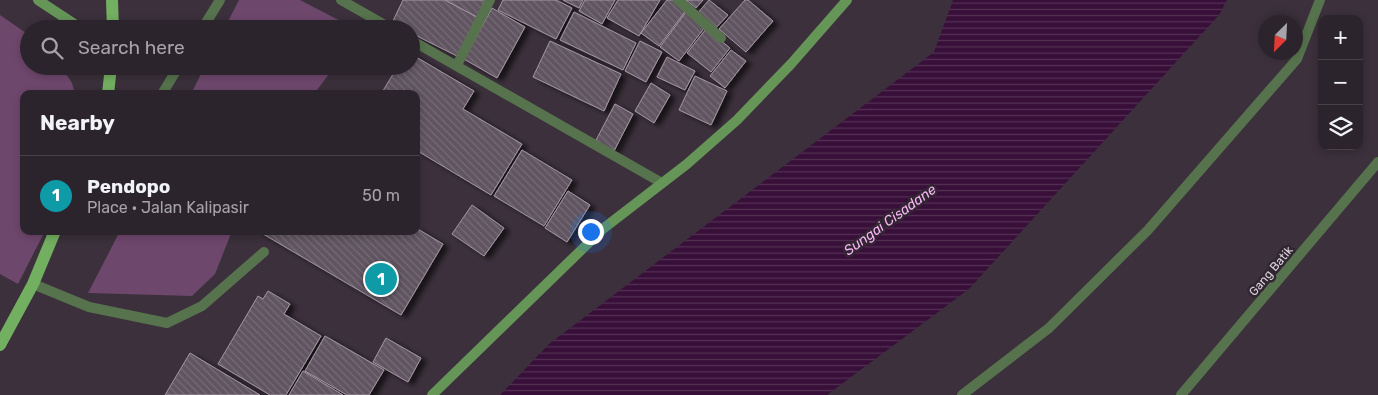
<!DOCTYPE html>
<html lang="en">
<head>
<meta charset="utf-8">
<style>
	body { margin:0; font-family:Rubik,sans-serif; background:#383038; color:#f1f3f6 }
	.controls { position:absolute; right:15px; top:15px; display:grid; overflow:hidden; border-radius:10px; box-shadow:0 2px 8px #0003 }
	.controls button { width:45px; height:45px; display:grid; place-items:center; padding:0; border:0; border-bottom:1px solid #484148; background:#2c242c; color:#f1f3f6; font:25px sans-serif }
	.compass { position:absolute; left:1258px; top:15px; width:45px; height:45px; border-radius:50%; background:#2c242c; box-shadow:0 2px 8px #0003; rotate:204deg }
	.you { position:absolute; left:590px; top:231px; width:18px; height:18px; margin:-12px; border:4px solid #fff; border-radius:50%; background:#1a73e8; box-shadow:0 0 0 8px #1a73e833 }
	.badge { display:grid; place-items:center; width:32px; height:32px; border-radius:50%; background:#ea580c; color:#fff; font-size:16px; font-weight:700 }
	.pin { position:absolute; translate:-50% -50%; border:2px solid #fff; box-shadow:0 1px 5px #0006 }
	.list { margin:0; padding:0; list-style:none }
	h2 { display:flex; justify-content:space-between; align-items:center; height:65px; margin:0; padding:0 20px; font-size:21px }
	h2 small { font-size:16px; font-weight:400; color:#a6a4a9 }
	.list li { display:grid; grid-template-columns:32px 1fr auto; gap:15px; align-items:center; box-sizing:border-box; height:80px; padding:0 20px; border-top:1px solid #484148 }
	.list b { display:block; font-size:19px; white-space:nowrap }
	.list p { margin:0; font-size:16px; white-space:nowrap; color:#a6a4a9 }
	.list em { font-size:16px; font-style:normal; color:#a6a4a9 }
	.icon { flex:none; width:28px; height:28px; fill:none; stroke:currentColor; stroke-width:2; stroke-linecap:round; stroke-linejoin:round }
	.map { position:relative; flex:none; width:1378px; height:395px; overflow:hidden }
	.search { position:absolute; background:#2c242c; box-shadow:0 2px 8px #0003; left:20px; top:20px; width:400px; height:55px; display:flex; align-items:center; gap:12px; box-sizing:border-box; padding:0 18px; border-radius:28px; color:#a6a4a9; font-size:19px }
	.panel { position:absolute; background:#2c242c; box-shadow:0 2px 8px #0003; left:20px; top:90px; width:400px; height:145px; border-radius:10px }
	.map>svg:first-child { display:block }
	.green { fill:#6e476d }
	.water { fill:url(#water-rules) }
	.building { fill:url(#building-back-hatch); stroke:#a597a4; filter:url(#shadow) }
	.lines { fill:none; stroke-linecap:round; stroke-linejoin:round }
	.lane { stroke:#56734d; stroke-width:10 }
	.street { stroke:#56734d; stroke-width:10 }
	.secondary { stroke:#669558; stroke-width:10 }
	.primary { stroke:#73af60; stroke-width:12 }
	.labels { text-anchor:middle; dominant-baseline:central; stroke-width:5; stroke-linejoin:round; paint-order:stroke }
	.street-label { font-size:12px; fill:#ddd6dd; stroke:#312631 }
	.water-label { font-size:14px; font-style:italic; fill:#f9b3f7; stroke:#312631 }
</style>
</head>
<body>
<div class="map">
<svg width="1378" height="395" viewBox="0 0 1378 395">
	<defs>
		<pattern id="water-rules" width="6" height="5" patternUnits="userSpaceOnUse" patternTransform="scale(1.25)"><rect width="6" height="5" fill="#380f39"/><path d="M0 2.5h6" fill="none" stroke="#543155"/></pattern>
		<pattern id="building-back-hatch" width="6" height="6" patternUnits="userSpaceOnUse" patternTransform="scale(1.25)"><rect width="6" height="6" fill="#605460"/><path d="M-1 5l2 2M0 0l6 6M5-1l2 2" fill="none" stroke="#766c76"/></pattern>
		<filter id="shadow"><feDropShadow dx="5.5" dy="3" stdDeviation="2.5" flood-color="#0009"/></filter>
	</defs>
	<rect width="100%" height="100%" fill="#3b303b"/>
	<g class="green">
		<polygon points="239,0 300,0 356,29 224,29"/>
		<polygon points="0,15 29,35 29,66 61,66 72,83 75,94 24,94 24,231 45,231 18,284 0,274"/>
		<polygon points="205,66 335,66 314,94 191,94"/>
		<polygon points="120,231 232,231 215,274 192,296 88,293"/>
	</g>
	<polygon class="water" points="953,0 1227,0 1219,15 969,289 827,395 500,395 549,344 934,52"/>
	<g class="building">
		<polygon points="403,0 445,0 477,17 457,56 411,33 411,29 402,29 392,23"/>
		<polygon points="445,0 485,0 477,17"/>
		<polygon points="503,0 556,0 572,8 556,39 498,10"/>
		<polygon points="563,0 583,0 579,8"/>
		<polygon points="585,0 615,0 602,24 579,11"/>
		<polygon points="618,0 660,0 639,36 607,18"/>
		<polygon points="667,0 675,0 687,9 659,46 641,33"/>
		<polygon points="686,0 703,0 696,8"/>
		<polygon points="709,0 728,15 714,30 696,15"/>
		<polygon points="745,0 748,0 773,21 746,52 719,29"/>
		<polygon points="492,8 525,27 497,78 464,59"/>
		<polygon points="574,12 636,43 623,70 560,40"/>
		<polygon points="686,12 705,27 679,61 660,47"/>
		<polygon points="706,29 730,48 711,72 687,53"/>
		<polygon points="550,41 621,74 604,111 533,77"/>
		<polygon points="640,41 662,52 646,82 625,71"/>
		<polygon points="731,50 746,61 725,88 710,76"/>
		<polygon points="411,54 474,91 463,109 522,144 491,195 416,150 416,94 381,94 398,66 411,66"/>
		<polygon points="667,57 695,71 685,90 657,77"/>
		<polygon points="695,76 727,91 711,125 679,110"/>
		<polygon points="651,83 670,95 654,123 635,111"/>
		<polygon points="615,104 633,114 614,151 595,142"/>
		<polygon points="522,150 572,180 544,226 494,196"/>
		<polygon points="568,191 590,205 567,242 545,228"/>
		<polygon points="472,205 504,228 484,256 452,234"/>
		<polygon points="416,228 443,244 401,315 258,231 416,231"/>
		<polygon points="268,291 290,304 284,314 321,336 286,395 270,395 218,364 258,296 263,299"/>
		<polygon points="325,336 384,370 369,395 347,395 305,371"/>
		<polygon points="386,338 421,358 408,382 373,362"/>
		<polygon points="190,353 260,395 165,395"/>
		<polygon points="303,371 343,395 289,395"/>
	</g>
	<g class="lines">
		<g class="lane">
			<polyline points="202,29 220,0"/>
			<polyline points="162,94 179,66"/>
			<polyline points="33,284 89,307 167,323 202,306 264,252"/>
		</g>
		<g class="street">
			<polyline points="341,0 392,29"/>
			<polyline points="678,0 721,38"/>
			<polyline points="411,40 662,183"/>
			<polyline points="457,65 490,0"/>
			<polyline points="962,395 1049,328 1148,230 1297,59 1320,0"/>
			<polyline points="1181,395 1378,162"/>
		</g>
		<g class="secondary">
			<polyline points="38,0 82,29"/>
			<polyline points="432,395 604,228 687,164 737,120 791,64 847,0"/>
		</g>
		<g class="primary">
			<polyline points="112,0 113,29"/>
			<polyline points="108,94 111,66"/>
			<polyline points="0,345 33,284 55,231"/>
		</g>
	</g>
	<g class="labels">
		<g class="street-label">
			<text transform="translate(1271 271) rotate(-50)">Gang Batik</text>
		</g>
		<g class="water-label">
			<text transform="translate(890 220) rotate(-36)">Sungai Cisadane</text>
		</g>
	</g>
</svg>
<div class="controls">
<button>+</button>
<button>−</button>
<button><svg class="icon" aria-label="layers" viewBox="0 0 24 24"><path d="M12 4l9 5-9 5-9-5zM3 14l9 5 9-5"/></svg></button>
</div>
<svg class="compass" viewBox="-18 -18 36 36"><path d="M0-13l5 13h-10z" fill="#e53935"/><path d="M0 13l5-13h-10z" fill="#a6a4a9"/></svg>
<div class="you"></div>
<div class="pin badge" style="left:381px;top:279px;background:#0f9aa8">1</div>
<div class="search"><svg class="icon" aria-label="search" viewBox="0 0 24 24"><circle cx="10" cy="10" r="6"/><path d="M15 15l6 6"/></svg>Search here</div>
<section class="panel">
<h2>Nearby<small></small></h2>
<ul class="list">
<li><span class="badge" style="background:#0f9aa8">1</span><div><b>Pendopo</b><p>Place · Jalan Kalipasir</p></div><em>50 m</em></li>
</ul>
</section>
</div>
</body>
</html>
